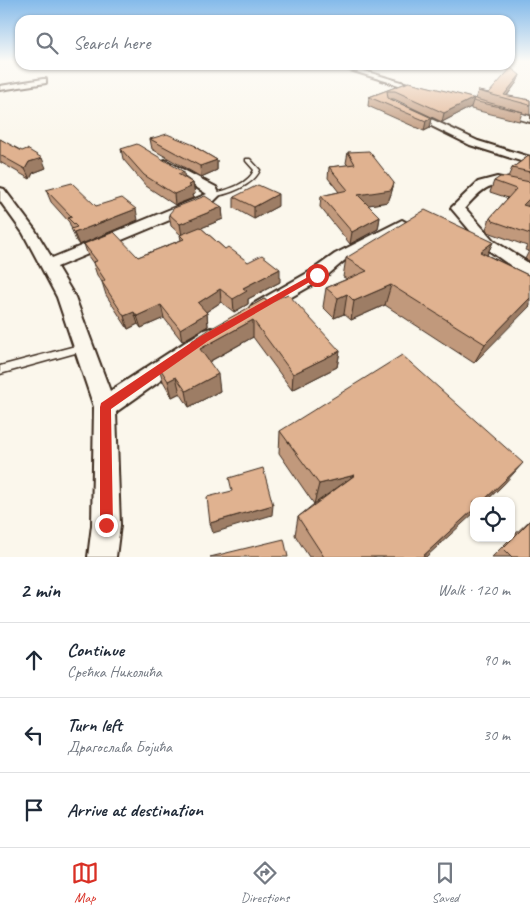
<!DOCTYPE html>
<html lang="en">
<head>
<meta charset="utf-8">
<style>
	body { margin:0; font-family:Caveat,sans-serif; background:#f2f2f3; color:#1f2937 }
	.controls { position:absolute; right:15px; bottom:15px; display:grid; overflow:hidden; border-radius:10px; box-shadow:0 1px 4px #0004 }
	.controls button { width:45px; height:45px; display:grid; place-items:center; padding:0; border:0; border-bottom:1px solid #e0e1e3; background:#fff; color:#1f2937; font:25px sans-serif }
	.stop { position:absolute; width:15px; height:15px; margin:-11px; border:4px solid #d93025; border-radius:50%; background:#fff }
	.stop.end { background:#d93025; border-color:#fff; box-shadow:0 1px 5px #0008 }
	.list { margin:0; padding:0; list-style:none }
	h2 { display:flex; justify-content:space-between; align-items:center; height:65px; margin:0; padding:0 20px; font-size:21px }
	h2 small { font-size:16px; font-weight:400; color:#747a83 }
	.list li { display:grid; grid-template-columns:32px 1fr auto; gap:15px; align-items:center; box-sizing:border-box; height:75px; padding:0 20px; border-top:1px solid #e0e1e3 }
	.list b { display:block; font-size:19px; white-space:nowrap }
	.list p { margin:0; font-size:16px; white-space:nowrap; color:#747a83 }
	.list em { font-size:16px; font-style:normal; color:#747a83 }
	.icon { flex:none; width:28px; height:28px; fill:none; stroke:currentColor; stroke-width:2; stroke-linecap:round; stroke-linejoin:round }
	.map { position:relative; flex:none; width:530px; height:557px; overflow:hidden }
	.search { position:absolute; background:#fff; box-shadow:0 1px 4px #0004; left:15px; right:15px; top:15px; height:55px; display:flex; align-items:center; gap:12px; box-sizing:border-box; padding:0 18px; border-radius:15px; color:#747a83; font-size:19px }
	.sheet { height:290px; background:#fff }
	nav { display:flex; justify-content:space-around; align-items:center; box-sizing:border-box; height:70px; border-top:1px solid #e0e1e3; background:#fff; font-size:14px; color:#747a83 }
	nav a { display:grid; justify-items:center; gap:2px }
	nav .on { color:#d93025 }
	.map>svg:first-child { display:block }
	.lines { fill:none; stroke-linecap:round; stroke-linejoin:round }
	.service-casing { stroke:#3b2a1e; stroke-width:3 }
	.minor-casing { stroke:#3b2a1e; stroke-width:4 }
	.service { fill:#fbf7ec; fill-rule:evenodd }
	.minor { fill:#fbf7ec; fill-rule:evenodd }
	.wall { fill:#c1997c; stroke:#3b2a1e }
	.shaded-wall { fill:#9d7d65; stroke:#3b2a1e }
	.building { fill:#e0b290; stroke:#3b2a1e }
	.route { fill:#d93025 }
</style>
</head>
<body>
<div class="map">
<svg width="530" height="557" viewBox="0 0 530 557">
	<rect width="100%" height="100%" fill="#fbf7ec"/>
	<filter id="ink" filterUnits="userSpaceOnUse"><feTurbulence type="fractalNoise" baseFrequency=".02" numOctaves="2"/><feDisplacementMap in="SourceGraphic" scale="10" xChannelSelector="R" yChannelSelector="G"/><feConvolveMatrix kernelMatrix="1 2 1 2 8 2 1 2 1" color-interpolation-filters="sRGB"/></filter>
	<g filter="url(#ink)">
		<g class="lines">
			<defs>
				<g id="service">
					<path d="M246,159h4l10,11c-6,15 -33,26 -48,26v-2c14,-4 36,-9 42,-24l-8,-9z"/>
					<polygon points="83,344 86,346 87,348 86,350 0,374 0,366"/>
				</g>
				<g id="minor">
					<polygon points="334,65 344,65 428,90 421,92"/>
					<polygon points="43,79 46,79 46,83 0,90 0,86"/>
					<polygon points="501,108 530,116 530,122 498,113 497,111"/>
					<polygon points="412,110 478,141 530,157 530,164 470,145 409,115 408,113"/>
					<polygon points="165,160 216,187 220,195 213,202 57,267 75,297 110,391 204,330 211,328 218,330 220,335 218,340 116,412 120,525 116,557 88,557 92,525 94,407 57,297 23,233 0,201 0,188 4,189 35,230 52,258 207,194 161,165 160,163"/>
					<path d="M497,177l33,7v8c-35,-9 -39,-14 -65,16l29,33 36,23v12l-6,-1 -40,-28 -33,-39 27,-26z"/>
					<polygon points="402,220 409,224 407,227 345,260 323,279 265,312 259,314 253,312 250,308 253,304 311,271 335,254"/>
				</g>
			</defs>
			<use href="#service" class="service-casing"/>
			<use href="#minor" class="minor-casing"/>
			<use href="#service" class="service"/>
			<use href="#minor" class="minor"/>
		</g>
		<g class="wall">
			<polygon points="520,75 517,82 507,96 530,100 530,115 522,113 519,121 471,109 471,107 442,122 394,99 391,99 432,118 430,128 424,131 368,106 369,97 409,82 475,99 478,91 489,93"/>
			<polygon points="0,139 46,168 33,173 30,179 0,162"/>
			<polygon points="150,139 197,148 217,160 217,170 201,177 152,149"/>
			<polygon points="121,149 185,177 193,183 195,194 192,195 193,198 175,205 146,186 123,159"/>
			<polygon points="348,152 394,183 391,194 388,202 368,205 380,217 378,229 350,244 320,207 321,196 339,192 328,178 329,167 348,165 346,163"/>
			<polygon points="530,155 530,204 528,206 530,207 530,261 525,259 529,251 525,250 527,246 488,232 486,229 490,218 508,198 490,192 494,181 508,177 512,168"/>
			<polygon points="46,190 96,206 138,220 79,245 76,241 69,222 51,202"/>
			<polygon points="234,197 278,206 254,219 234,208"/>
			<polygon points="222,207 223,219 201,228 225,249 248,262 280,282 248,299 248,304 234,312 221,302 206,312 207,313 208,326 182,341 164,318 141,328 138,324 128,329 106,295 102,282 97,275 93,263 88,256 84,244 138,257 181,240 180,235 181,235 171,226 169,214"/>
			<polygon points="493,242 487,255 530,276 474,363 385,305 351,320 344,314 334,318 323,307 326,288 347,279 343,277 346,258"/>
			<polygon points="264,299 340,351 337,367 292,390 253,337 209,362 220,391 189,407 180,393 172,397 163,381 158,365 193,347 192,341"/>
			<polygon points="280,431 504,484 486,501 474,501 426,557 309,557 295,535 298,517 314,504 279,453"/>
			<polygon points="530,520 530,557 492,557 511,538"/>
		</g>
		<g class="shaded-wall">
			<polygon points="520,75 517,82 505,98 504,95"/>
			<polygon points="474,98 471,107 442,122 444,113"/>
			<polygon points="432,118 430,128 424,131 426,121"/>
			<polygon points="42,158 46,168 33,173 30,179 25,169 29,162"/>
			<polygon points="217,160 217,170 201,177 200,166"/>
			<polygon points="184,172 185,183 178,174"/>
			<polygon points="193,183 195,194 192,195 193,198 175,205 174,194 188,185"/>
			<polygon points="394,183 391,194 388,202 356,207 358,195"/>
			<polygon points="278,194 278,206 254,219 254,207"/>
			<polygon points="530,198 530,204 518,215 523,205"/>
			<polygon points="222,207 223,219 182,236 180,224"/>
			<polygon points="136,209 138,220 79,245 74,233"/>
			<polygon points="380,217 378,229 350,244 352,232"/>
			<polygon points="493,242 484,261 480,252"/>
			<polygon points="280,269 280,282 248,299 248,304 234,312 233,299 243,288"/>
			<polygon points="391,285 385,305 351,320 354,301"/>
			<polygon points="220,289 221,302 200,316 198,303"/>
			<polygon points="347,294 344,314 334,318 338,298"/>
			<polygon points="530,298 530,306 474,363 485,344"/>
			<polygon points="161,305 164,318 141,328 137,316"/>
			<polygon points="134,312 138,324 128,329 124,316"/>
			<polygon points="207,313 208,326 182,341 180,329"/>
			<polygon points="253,320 253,337 203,365 200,349"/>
			<polygon points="340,351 337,367 292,390 293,374"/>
			<polygon points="218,374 220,391 189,407 186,391"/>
			<polygon points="176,377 180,393 172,397 168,381"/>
			<polygon points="523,463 504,484 486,501 483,501"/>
			<polygon points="355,475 314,504 319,484"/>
			<polygon points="273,505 272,515 213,533 210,523"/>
			<polygon points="474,509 474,513 426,557 422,557"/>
		</g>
		<g class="building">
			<polygon points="511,68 520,75 504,95 530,100 530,105 478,91 489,93"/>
			<polygon points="409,82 450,92 523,112 473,101 474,98 444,113 395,91 387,91 388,98 432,118 426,121 369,97"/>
			<polygon points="167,134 196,146 195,147 217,160 200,166 150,139"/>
			<polygon points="0,139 22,151 27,149 42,158 29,162 25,169 0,155"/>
			<polygon points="137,144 184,172 178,174 193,183 188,185 191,187 174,194 144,175 121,149"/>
			<polygon points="369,151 394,183 391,190 358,195 380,217 352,232 321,196 348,190 329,167 355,164 348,152"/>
			<polygon points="530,155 530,172 512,168"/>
			<polygon points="500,177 505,177 530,182 530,198 523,205 530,207 530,234 493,221 490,218 516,189 494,181"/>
			<polygon points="72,183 96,206 122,198 136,209 74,233 71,229 77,227 68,218 72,217 46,190"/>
			<polygon points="258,185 278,194 254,207 234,197"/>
			<polygon points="205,196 222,207 180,224 169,214 174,208"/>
			<polygon points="425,210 493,242 480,252 530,276 530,298 485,344 391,285 354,301 347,294 338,298 326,288 367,271 346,258"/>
			<polygon points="200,227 225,249 228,247 248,262 262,255 280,269 243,288 247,291 233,299 220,289 198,303 207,313 180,329 161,305 137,316 134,312 124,316 102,282 105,280 93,262 97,261 84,244 114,232 138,257 184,239 180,235"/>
			<polygon points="288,294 340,351 293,374 253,320 200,349 218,374 186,391 176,377 168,381 158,365 196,346 192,341 210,329 264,299 268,302"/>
			<polygon points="402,355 523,463 483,501 474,501 474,509 422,557 324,557 298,517 355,475 319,484 280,431"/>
			<polygon points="263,468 273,505 210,523 207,497 232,491 229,478"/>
			<polygon points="530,521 530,557 512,557 503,548"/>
			<polygon points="284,539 288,557 210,557"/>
		</g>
	</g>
	<linearGradient id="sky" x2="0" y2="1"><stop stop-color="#84baea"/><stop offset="0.44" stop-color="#fdfbf6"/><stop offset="1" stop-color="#fdfbf6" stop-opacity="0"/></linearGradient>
	<rect width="530" height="139" fill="url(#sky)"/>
	<polygon class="route" points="317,272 320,273 320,276 208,341 111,409 113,525 111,530 106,532 102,530 100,525 100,407 101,403 201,336"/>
</svg>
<div class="controls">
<button><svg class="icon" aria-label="locate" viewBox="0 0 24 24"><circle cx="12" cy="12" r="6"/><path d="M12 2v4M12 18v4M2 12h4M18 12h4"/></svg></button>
</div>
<div class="stop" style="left:317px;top:275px"></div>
<div class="stop end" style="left:106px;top:525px"></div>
<div class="search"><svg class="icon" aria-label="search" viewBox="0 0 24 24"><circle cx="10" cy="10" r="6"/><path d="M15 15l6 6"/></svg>Search here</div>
</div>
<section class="sheet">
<h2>2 min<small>Walk · 120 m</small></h2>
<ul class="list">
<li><svg class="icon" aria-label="ahead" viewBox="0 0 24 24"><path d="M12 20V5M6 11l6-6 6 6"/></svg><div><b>Continue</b><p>Срећка Николића</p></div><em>90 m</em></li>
<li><svg class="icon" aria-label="left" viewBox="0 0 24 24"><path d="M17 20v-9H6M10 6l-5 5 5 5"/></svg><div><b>Turn left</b><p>Драгослава Бојића</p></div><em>30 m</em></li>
<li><svg class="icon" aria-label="arrive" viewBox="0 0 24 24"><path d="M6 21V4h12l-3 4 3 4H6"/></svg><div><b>Arrive at destination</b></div></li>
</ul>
</section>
<nav>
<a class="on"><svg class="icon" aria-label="map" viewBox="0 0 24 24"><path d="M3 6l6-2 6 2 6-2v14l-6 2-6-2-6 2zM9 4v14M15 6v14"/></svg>Map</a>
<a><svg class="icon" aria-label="directions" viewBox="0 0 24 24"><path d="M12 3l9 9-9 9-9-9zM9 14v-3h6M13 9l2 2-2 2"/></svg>Directions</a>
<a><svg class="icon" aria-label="saved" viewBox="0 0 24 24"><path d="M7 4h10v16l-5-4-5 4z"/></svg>Saved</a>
</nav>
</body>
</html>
